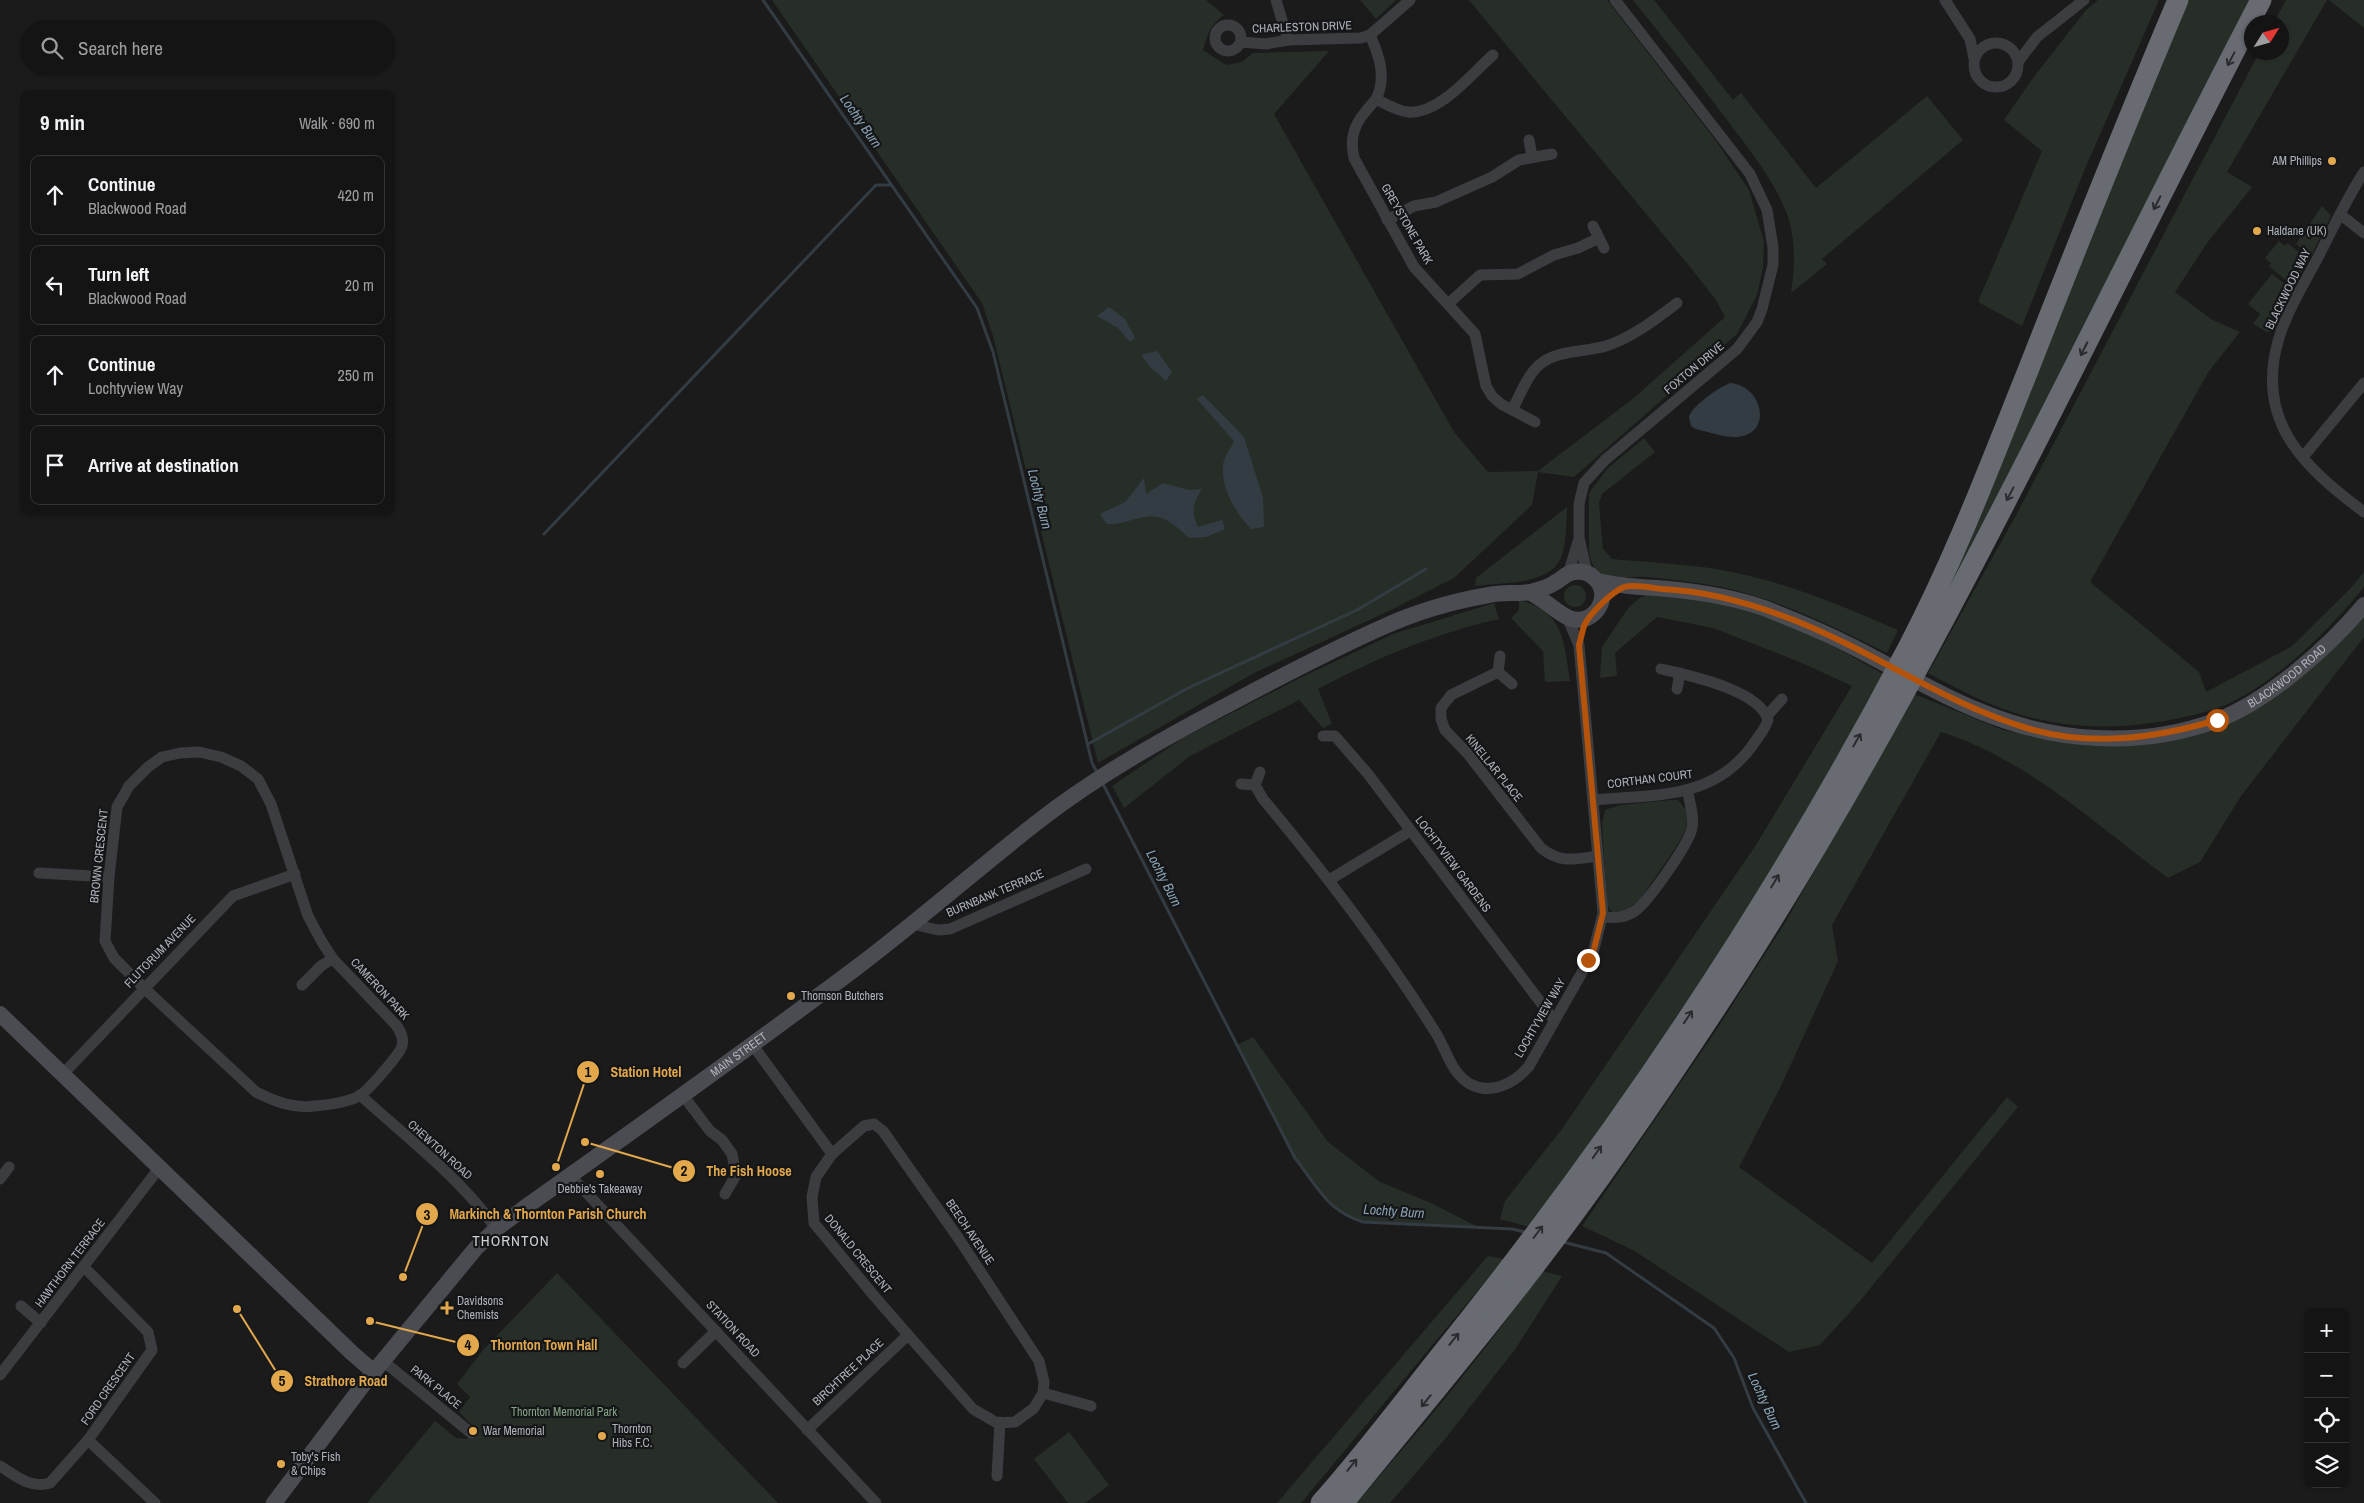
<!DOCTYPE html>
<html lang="en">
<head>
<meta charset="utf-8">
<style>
	body { margin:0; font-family:"Archivo Narrow",sans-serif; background:#212122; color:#f1f3f6 }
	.controls { position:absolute; right:15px; bottom:15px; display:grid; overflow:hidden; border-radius:10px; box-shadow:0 1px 4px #0004 }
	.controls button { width:45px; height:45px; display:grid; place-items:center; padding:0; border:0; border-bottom:1px solid #333334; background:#141415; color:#f1f3f6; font:25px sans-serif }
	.compass { position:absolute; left:2244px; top:15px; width:45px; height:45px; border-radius:50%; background:#141415; box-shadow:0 1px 4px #0004; rotate:53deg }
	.stop { position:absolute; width:15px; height:15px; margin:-11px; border:4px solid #b45309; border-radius:50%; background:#fff }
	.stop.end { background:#b45309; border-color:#fff; box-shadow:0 1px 5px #0008 }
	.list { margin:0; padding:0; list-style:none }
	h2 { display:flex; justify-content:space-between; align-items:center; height:65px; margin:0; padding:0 20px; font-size:21px }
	h2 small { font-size:16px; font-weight:400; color:#9d9ea0 }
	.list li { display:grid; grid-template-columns:32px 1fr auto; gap:15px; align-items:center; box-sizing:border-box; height:80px; margin:0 10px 10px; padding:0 10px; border:1px solid #333334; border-radius:10px }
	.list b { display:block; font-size:19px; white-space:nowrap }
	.list p { margin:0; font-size:16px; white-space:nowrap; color:#9d9ea0 }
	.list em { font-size:16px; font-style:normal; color:#9d9ea0 }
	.icon { flex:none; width:28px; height:28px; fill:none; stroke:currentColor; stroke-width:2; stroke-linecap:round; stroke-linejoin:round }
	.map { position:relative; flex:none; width:2364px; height:1503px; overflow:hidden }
	.search { position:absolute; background:#141415; box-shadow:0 1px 4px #0004; left:20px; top:20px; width:375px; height:55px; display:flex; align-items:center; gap:12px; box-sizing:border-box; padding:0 18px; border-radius:28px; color:#9d9ea0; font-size:19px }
	.panel { position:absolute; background:#141415; box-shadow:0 1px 4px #0004; left:20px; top:90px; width:375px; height:425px; border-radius:10px }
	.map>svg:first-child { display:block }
	.green { fill:#272e27 }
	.water { fill:#333c42 }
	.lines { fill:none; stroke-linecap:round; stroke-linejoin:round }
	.stream { stroke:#333c42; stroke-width:3 }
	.street { stroke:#3c3d41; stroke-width:11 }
	.secondary { stroke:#4a4c51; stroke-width:16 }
	.highway { stroke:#686b72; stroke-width:21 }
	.oneway { stroke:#2a2b2e }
	.route { stroke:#b45309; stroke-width:6 }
	.poi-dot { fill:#e3a84c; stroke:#151618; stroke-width:2 }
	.labels { text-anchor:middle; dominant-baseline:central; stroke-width:4.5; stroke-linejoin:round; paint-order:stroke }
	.street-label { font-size:12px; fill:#aeb3bb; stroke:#151618 }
	.poi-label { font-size:12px; fill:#aeb3bb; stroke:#151618; text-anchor:start }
	.park-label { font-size:12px; fill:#87a487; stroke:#151618 }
	.water-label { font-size:14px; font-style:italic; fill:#89a1b2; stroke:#151618 }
	.quarter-label { font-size:15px; letter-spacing:1px; fill:#cfd2d7; stroke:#151618 }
	.leader { fill:none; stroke:#e3a84c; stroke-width:2 }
	.callout-dot { fill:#e3a84c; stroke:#151618; stroke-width:2 }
	.mark-label { font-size:15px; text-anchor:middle; font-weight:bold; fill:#111 }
	.callout-label { font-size:14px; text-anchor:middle; font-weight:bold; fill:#e3a84c; stroke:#151618; stroke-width:4.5; stroke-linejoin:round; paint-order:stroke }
</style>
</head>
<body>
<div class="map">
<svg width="2364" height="1503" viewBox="0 0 2364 1503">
	<rect width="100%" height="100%" fill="#1b1b1c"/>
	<g class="green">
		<path d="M772,0h434l18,15c-13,9 -17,20 -21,35l23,15 16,-3 11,-9 76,-2 -55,63 180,318 34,40 50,-1 97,-74 90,-80 -9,-17 -25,-32 -222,-268h138l109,141 33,49 15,52 -1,25 -6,28 -20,39 -163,143 -36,-5 -6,33 -78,73 -65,33 -135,62 -156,90 -105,-427 -11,-33z"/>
		<polygon points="1360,0 1396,0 1376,19"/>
		<path d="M1633,0h21l79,100 8,-7 75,95 111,-92 36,44 -141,119 5,5 -36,29c4,-26 5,-54 -4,-79 -13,-34 -38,-65 -60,-94 -30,-40 -62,-80 -94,-120z"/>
		<polygon points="2098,0 2159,0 2084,171 2022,326 1978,302 2042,151 2004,120 2033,78 2086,10"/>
		<polygon points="2187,0 2255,0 1919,652"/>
		<path d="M2286,0h41l-100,172 25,15 -45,56 -32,49 36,27 29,13 -31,39 -119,211 109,90 7,20 85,-45 59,-58 14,-17v15c-38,46 -81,89 -134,116 -16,7 -34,12 -51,15 -51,11 -99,12 -150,-1 -36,-9 -69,-27 -101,-44l86,-154 245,-466 23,-1v-30h-8z"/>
		<polygon points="2329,0 2364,0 2364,28"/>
		<polygon points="2322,206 2331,216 2311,256 2296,244"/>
		<polygon points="2279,241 2285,246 2287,243 2309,259 2294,287 2269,266 2271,263 2265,258"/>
		<polygon points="2272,274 2292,290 2276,330 2267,332 2253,324 2260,314 2248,304"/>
		<path d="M1644,438l11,14 -53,42 -3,9 4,46 9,10c42,4 84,5 125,14 56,12 108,34 161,57l-11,23c-63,-31 -126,-63 -197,-71 -14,-2 -28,-4 -42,-5 -14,-1 -37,3 -49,-5 -6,-4 -9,-14 -10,-20v-59l18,-24z"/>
		<path d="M1567,507c-1,15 0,36 -6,51 -13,28 -60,24 -86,28l1,-8z"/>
		<circle cx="1575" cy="596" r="11"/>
		<path d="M1654,592c21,3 43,5 64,10 55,11 117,44 165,72 -38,68 -74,136 -114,201 -75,121 -157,236 -239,352l-30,-8 5,-18 57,-72 194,-284 96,-159 -50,-23 -89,-35 -56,-11 -42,36 2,23 -17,2 2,-31 27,-40 11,-9z"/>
		<path d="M1519,600c45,12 45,41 51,81l-25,1 -2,-31 -32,-33 8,-8z"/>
		<path d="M1494,603l5,16c-64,14 -124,40 -181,70l14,35 -9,4 -24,-28 -109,56 -66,52 -12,-22 71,-48 117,-60 93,-44z"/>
		<path d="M2364,613v24l-123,159 -41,66 -32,16c-72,-53 -141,-119 -227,-146l-109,193 6,36 -58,127 -41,79 133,96 135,-166 11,10 -158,194 -40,44 -31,7 -156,-102 -51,-24 129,-188 74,-115 129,-229 89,36 78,15 27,2 65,-12 43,-10z"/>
		<polygon points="1671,800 1678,800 1686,810 1687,820 1685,831 1676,847 1639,901 1624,911 1612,912 1607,905 1602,824 1605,810 1620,805"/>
		<polygon points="1253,1037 1328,1142 1380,1182 1431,1203 1480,1228 1363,1222 1345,1216 1331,1206 1295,1158 1237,1045"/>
		<polygon points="1488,1256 1504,1259 1301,1503 1277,1503"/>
		<path d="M1542,1271l20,5 -46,72 -71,91 -55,64h-34c66,-75 129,-151 186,-232z"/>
		<polygon points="557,1273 778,1503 367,1503 435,1421 456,1438 467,1439 475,1428 459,1412 470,1397 457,1384 483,1350"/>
		<polygon points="1069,1432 1109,1485 1085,1503 1068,1503 1034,1459"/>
	</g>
	<g class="water">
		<polygon points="1109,307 1125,319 1135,338 1130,342 1118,328 1097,316"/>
		<polygon points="1157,351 1172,372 1166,381 1150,367 1141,355"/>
		<path d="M1730,383c32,2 44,50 8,54 -13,1 -29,-5 -42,-8l-5,-3 -2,-9c3,-11 30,-30 41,-34z"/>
		<path d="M1203,395l41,42 19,61 1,29 -13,2c-15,-16 -30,-40 -28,-63 0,-8 8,-18 11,-25l-37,-42z"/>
		<path d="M1144,478l2,16 17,-11 26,7 13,-1c-9,14 -11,23 -4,38l24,-7 3,9 -19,8 -17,1c-12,-11 -26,-25 -44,-21 -14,2 -23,8 -38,7l-7,-10 25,-12z"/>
	</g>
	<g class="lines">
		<g class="stream">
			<polyline points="763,0 977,308 993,352 1092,763 1098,774"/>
			<polyline points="544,534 876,185 891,185"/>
			<polyline points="1088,744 1188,688 1357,610 1426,569"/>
			<path d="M1102,782l193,376c22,28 32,53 68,64l149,7 13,3"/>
			<polyline points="1563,1242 1606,1253 1714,1328 1734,1358 1753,1408 1806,1503"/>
		</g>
		<g class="street">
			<polyline points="1276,0 1288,40"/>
			<polyline points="1945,0 1970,39 1974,59"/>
			<circle cx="1228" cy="38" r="13"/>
			<path d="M1370,35c9,20 17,43 6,64 -3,4 -7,8 -10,12 -13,15 -16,28 -12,47l60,109 61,67 11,52 6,10 9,8 34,18"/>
			<polyline points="1241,42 1266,44 1288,40 1361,38 1370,35 1410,0"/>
			<circle cx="1996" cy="65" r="22"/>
			<polyline points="2018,62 2037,37 2084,0"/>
			<path d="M1376,99c10,5 21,12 32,13 31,3 63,-38 85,-57"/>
			<polyline points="1529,140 1532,156"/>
			<path d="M2364,172c-19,29 -33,61 -49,91 -13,24 -28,49 -36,75 -25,82 24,129 85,174"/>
			<polyline points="2341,215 2364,233"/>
			<polyline points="1387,220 1414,206 1436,202 1492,177 1519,160 1552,154"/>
			<polyline points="1593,226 1604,248"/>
			<polyline points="1448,304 1480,275 1518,274 1554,255 1578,248 1599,238"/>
			<path d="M1512,410c9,-16 16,-38 31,-48 17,-12 43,-10 63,-16 26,-8 50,-27 71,-43"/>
			<polyline points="2303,457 2364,383"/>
			<polyline points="1587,573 1579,538 1579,504 1584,483 1605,460 1737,349 1757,322 1762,309 1773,265 1773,247 1767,210 1750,174 1615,0"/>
			<polyline points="1568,574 1578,542"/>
			<polyline points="1500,656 1498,672 1512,684"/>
			<path d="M1498,672l-47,23 -10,13v11l4,11 23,24 73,94c20,16 33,11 57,8"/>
			<polyline points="1677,689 1680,673"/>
			<polyline points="1767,716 1782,699"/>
			<polyline points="1323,736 1335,736 1368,774 1554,1020"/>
			<path d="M199,752l22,5 20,9 17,13 13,25 37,112 14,26 11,17 63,66c5,7 8,13 6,21 -2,8 -35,46 -43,50 -11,6 -32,9 -45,10 -21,3 -40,-5 -58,-14l-112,-104 -30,-30 -9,-17 4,-64 8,-70 12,-21 19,-19 14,-10 18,-4z"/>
			<path d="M1260,772l-5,13 8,14c61,73 120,150 171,231 13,19 16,44 38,55 21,10 44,-3 57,-19l64,-113 10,-40 -24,-268 -12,-28"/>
			<polyline points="1241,784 1255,785"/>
			<path d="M1593,800c60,-6 119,1 159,-54 5,-8 13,-16 16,-26 -8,-30 -80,-45 -107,-51"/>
			<polyline points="39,873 109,877"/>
			<polyline points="1329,880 1410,831"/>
			<path d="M1602,917c13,1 22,1 33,-6 13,-9 54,-67 57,-83 2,-12 -2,-26 -5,-38"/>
			<polyline points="912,924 938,930 950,929 1086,869"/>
			<polyline points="302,985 322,965 333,959"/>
			<polyline points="752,1044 832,1154"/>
			<polyline points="63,1074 233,896 295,874"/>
			<polyline points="682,1094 710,1131 722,1140 732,1154 736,1175 725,1194"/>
			<path d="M360,1095c44,40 104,86 136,134"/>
			<polygon points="874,1124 883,1131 959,1239 1039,1361 1044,1382 1043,1393 1034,1408 1015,1422 997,1423 973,1409 875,1297 814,1223 812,1197 816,1177 832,1154 864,1126"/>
			<polyline points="570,1175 876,1503"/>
			<polyline points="0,1179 9,1167"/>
			<polyline points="21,1306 41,1323"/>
			<polyline points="383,1361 471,1433"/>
			<polyline points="683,1363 716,1331"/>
			<polyline points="0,1375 160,1167"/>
			<polyline points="1043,1393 1091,1406"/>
			<polyline points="807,1430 908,1335"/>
			<polyline points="88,1440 155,1503"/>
			<path d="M0,1466c16,10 30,23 50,17l38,-43 64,-90 -4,-18 -64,-65"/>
			<polyline points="997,1476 1000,1422"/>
		</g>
		<g class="secondary">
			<path id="s1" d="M1598,581c23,6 47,6 71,8 31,3 66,9 95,19 28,11 58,23 85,37 43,21 83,47 128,65 76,32 160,39 238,11 52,-19 114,-74 149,-116"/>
			<polyline points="0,1014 352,1353 374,1372"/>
			<path id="s2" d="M274,1503l89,-118 113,-137 20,-19 31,-23c109,-77 218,-155 325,-235 64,-48 125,-102 188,-151 61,-47 128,-84 195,-119 49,-26 98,-52 148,-74 33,-15 71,-26 106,-32 13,-3 28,-1 41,-3 9,-2 19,-5 26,-10 6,-3 10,-9 18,-10 7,-1 14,0 19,5 22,17 1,51 -24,41 -12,-5 -25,-19 -40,-26"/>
		</g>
		<g class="highway">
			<path d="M1321,1503c41,-46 78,-95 116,-143 179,-222 340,-461 472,-714 46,-88 81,-181 118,-273 49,-125 99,-250 151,-373"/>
			<path d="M1343,1503c60,-74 121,-146 179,-221 78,-100 150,-206 219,-313 198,-309 350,-644 520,-969"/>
		</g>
	</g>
	<defs><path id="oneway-shaft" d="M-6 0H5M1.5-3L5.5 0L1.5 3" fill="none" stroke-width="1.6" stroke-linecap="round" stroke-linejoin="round" transform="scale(1.25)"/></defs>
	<g class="oneway">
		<use href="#oneway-shaft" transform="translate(2231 59) rotate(118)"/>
		<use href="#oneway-shaft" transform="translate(2157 203) rotate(117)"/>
		<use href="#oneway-shaft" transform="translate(2084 349) rotate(117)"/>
		<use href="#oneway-shaft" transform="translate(2010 494) rotate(118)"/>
		<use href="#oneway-shaft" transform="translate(1857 740) rotate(-60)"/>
		<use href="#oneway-shaft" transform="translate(1775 881) rotate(-59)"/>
		<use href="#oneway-shaft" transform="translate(1688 1017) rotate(-56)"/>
		<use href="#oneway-shaft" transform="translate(1597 1152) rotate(-55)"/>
		<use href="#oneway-shaft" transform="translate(1538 1232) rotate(-53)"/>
		<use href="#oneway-shaft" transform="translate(1454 1339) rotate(-51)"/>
		<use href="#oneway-shaft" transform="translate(1426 1401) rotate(129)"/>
		<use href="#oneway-shaft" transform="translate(1352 1465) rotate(-51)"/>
	</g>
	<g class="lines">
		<path class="route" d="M1588,960l5,-7 10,-40 -24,-268c2,-6 3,-13 5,-19 5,-12 28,-34 40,-39 10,-3 28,1 38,2 65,3 129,27 187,56 60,30 116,65 181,84 63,18 126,9 187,-9"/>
	</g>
	<g class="poi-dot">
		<circle cx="2332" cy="161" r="5"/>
		<circle cx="2257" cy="231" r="5"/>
		<circle cx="791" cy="996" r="5"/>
		<circle cx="600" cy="1174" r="5"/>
		<path d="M444.5 1300.5h5v5h5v5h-5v5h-5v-5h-5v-5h5z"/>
		<circle cx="473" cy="1431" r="5"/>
		<circle cx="602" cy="1436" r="5"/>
		<circle cx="281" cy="1464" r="5"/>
	</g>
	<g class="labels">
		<g class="street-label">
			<text transform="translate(1302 27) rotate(-2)">CHARLESTON DRIVE</text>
			<text transform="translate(1407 224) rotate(60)">GREYSTONE PARK</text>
			<text transform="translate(2288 289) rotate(-64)">BLACKWOOD WAY</text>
			<text transform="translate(1694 368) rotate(-40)">FOXTON DRIVE</text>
			<text stroke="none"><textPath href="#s1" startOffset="734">BLACKWOOD ROAD</textPath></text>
			<text transform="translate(1494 768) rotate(51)">KINELLAR PLACE</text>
			<text transform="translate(1650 779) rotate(-7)">CORTHAN COURT</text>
			<text transform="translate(99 856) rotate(-84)">BROWN CRESCENT</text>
			<text transform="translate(1453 864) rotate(53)">LOCHTYVIEW GARDENS</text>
			<text transform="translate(995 893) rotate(-23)">BURNBANK TERRACE</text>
			<text transform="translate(160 951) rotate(-46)">FLUTORUM AVENUE</text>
			<text transform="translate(380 989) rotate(47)">CAMERON PARK</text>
			<text transform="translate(1540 1018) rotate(-60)">LOCHTYVIEW WAY</text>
			<text stroke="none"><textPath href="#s2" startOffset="652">MAIN STREET</textPath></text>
			<text transform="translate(440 1150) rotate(42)">CHEWTON ROAD</text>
			<text transform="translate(970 1232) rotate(56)">BEECH AVENUE</text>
			<text transform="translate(858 1254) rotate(51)">DONALD CRESCENT</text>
			<text transform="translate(70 1263) rotate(-53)">HAWTHORN TERRACE</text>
			<text transform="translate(733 1329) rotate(47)">STATION ROAD</text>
			<text transform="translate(848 1372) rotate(-43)">BIRCHTREE PLACE</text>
			<text transform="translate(436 1387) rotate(39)">PARK PLACE</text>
			<text transform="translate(108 1389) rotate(-55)">FORD CRESCENT</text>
		</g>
		<g class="poi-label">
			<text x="2322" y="161" text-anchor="end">AM Phillips</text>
			<text x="2267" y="231">Haldane (UK)</text>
			<text x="801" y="996">Thomson Butchers</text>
			<text x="600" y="1189" text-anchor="middle">Debbie's Takeaway</text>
			<text x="457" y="1301">Davidsons<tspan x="457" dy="14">Chemists</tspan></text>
			<text x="612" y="1429">Thornton<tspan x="612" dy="14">Hibs F.C.</tspan></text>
			<text x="483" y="1431">War Memorial</text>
			<text x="291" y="1457">Toby's Fish<tspan x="291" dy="14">&amp; Chips</tspan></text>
		</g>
		<g class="park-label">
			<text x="564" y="1412">Thornton Memorial Park</text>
		</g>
		<g class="water-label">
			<text transform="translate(861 121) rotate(55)">Lochty Burn</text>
			<text transform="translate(1040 499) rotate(76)">Lochty Burn</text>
			<text transform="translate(1164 878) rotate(63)">Lochty Burn</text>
			<text transform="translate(1394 1211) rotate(4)">Lochty Burn</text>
			<text transform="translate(1765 1401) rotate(65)">Lochty Burn</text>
		</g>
		<g class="quarter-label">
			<text x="511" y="1240">THORNTON</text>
		</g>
	</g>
	<path class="leader" d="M556 1167L588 1072M585 1142L684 1171M403 1277L427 1214M370 1321L468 1345M237 1309L282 1381"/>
	<g class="callout-dot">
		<circle cx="556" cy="1167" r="5"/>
		<circle cx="585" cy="1142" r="5"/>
		<circle cx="403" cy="1277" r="5"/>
		<circle cx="370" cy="1321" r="5"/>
		<circle cx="237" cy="1309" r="5"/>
		<circle cx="588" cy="1072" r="12"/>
		<circle cx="684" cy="1171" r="12"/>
		<circle cx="427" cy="1214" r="12"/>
		<circle cx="468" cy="1345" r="12"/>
		<circle cx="282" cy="1381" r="12"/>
	</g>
	<g class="mark-label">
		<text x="588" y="1077">1</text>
		<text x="684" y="1176">2</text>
		<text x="427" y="1220">3</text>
		<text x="468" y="1350">4</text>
		<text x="282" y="1386">5</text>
	</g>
	<g class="callout-label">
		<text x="646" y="1077">Station Hotel</text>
		<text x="749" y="1176">The Fish Hoose</text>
		<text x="548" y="1219">Markinch &amp; Thornton Parish Church</text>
		<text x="544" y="1350">Thornton Town Hall</text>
		<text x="346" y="1386">Strathore Road</text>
	</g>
</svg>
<div class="controls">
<button>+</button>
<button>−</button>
<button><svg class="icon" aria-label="locate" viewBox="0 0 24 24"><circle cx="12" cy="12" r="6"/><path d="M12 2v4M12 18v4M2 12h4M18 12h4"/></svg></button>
<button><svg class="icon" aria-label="layers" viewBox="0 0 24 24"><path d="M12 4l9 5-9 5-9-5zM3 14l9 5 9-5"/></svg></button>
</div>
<svg class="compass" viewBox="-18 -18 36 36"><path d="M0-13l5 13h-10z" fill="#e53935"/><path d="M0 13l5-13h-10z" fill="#9d9ea0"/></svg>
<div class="stop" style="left:2217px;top:720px"></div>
<div class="stop end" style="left:1588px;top:960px"></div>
<div class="search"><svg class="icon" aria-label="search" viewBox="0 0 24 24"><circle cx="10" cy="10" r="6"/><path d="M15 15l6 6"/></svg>Search here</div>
<section class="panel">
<h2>9 min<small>Walk · 690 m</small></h2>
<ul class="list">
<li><svg class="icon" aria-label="ahead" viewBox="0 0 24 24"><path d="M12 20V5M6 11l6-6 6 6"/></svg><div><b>Continue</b><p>Blackwood Road</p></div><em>420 m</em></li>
<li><svg class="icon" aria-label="left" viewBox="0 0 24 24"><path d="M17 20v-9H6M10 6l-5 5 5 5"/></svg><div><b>Turn left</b><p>Blackwood Road</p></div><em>20 m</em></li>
<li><svg class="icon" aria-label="ahead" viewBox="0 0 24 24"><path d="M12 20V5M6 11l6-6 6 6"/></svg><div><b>Continue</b><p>Lochtyview Way</p></div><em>250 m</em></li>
<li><svg class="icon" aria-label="arrive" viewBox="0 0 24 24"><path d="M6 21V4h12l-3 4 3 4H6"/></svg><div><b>Arrive at destination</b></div></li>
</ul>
</section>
</div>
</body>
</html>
